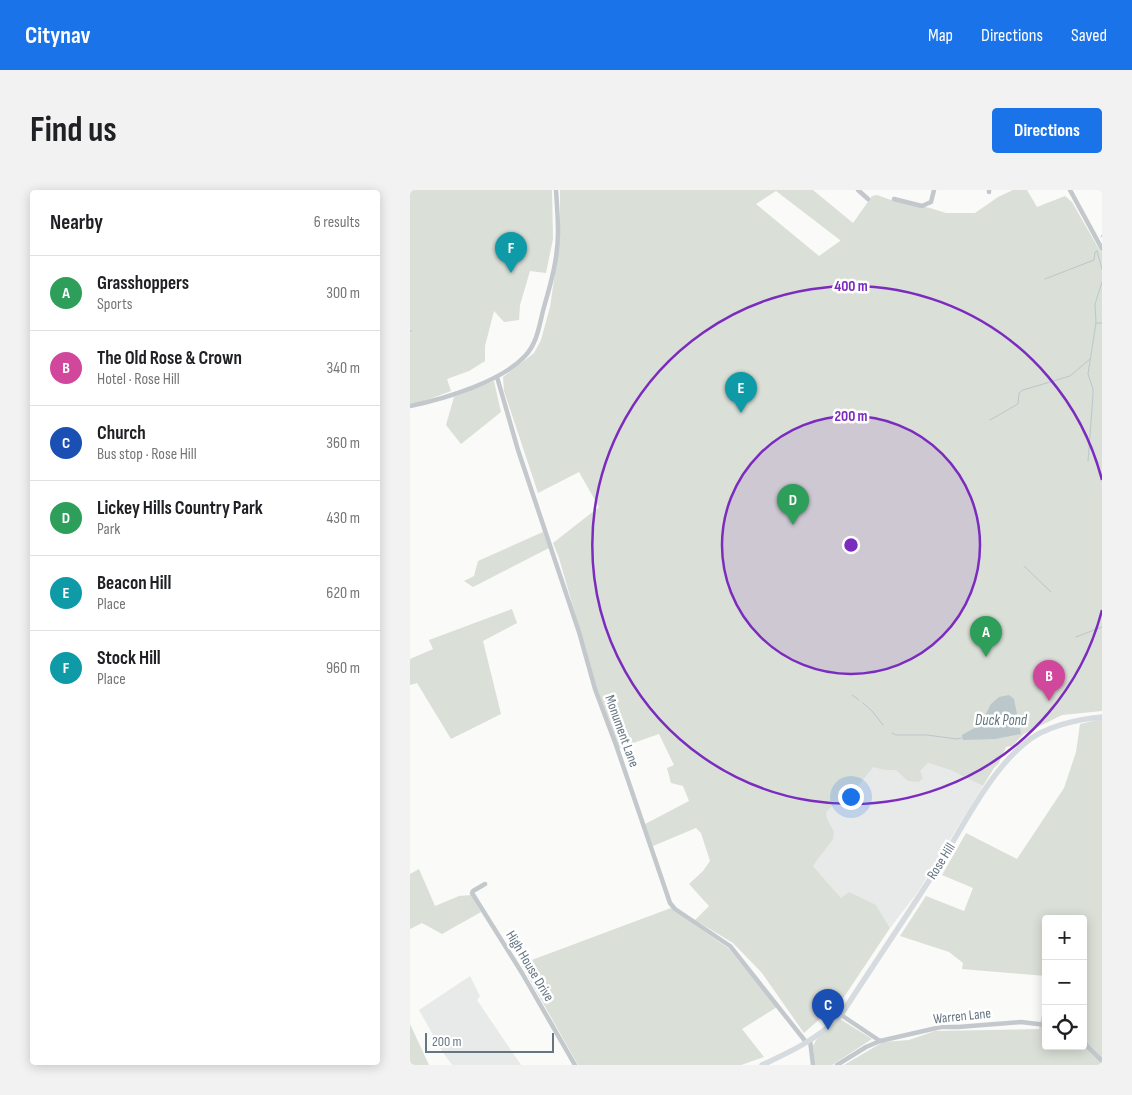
<!DOCTYPE html>
<html lang="en">
<head>
<meta charset="utf-8">
<style>
	body { margin:0; font-family:"Sofia Sans Condensed",sans-serif; background:#f2f2f2; color:#202124 }
	.controls { position:absolute; right:15px; bottom:15px; display:grid; overflow:hidden; border-radius:5px; box-shadow:0 2px 12px #0003 }
	.controls button { width:45px; height:45px; display:grid; place-items:center; padding:0; border:0; border-bottom:1px solid #e0e0e0; background:#fff; color:#202124; font:25px sans-serif }
	.scale { position:absolute; left:15px; bottom:12px; width:129px; box-sizing:border-box; padding-left:5px; border:2px solid #657683; border-top:0; font-size:14px; line-height:18px; white-space:nowrap; color:#657683; -webkit-text-stroke:4px #fff; paint-order:stroke }
	.you { position:absolute; left:440px; top:606px; width:18px; height:18px; margin:-12px; border:4px solid #fff; border-radius:50%; background:#1a73e8; box-shadow:0 0 0 8px #1a73e833 }
	.badge { display:grid; place-items:center; width:32px; height:32px; border-radius:50%; background:#1a73e8; color:#fff; font-size:16px; font-weight:700 }
	.pin { position:absolute; translate:-50% -41px; filter:drop-shadow(0 1px 2px #0008) }
	.pin::after { content:''; position:absolute; top:26px; width:18px; height:15px; background:inherit; clip-path:polygon(0 0,100% 0,50% 100%) }
	.list { margin:0; padding:0; list-style:none }
	h2 { display:flex; justify-content:space-between; align-items:center; height:65px; margin:0; padding:0 20px; font-size:21px }
	h2 small { font-size:16px; font-weight:400; color:#757577 }
	.list li { display:grid; grid-template-columns:32px 1fr auto; gap:15px; align-items:center; box-sizing:border-box; height:75px; padding:0 20px; border-top:1px solid #e0e0e0 }
	.list b { display:block; font-size:19px; white-space:nowrap }
	.list p { margin:0; font-size:16px; white-space:nowrap; color:#757577 }
	.list em { font-size:16px; font-style:normal; color:#757577 }
	.icon { flex:none; width:28px; height:28px; fill:none; stroke:currentColor; stroke-width:2; stroke-linecap:round; stroke-linejoin:round }
	.map { position:relative; flex:none; width:692px; height:875px; overflow:hidden; border-radius:5px }
	header { display:flex; align-items:center; gap:30px; box-sizing:border-box; height:70px; padding:0 25px; background:#1a73e8; color:#fff }
	header strong { font-size:24px }
	nav { display:flex; gap:28px; margin-inline-start:auto; font-size:18px }
	.intro { display:flex; align-items:center; justify-content:space-between; box-sizing:border-box; height:120px; padding:0 30px }
	h1 { margin:0; font-size:35px }
	.button { padding:12px 22px; border-radius:5px; background:#1a73e8; color:#fff; font-size:18px; font-weight:700 }
	main { display:flex; gap:30px; padding:0 30px }
	aside { flex:1; background:#fff; border-radius:5px; box-shadow:0 2px 12px #0003 }
	.map>svg:first-child { display:block }
	.built { fill:#e8e9e9 }
	.green { fill:#dadfd7; fill-rule:evenodd }
	.water { fill:#bbc7cb }
	.lines { fill:none; stroke-linecap:round; stroke-linejoin:round }
	.stream { stroke:#bbc7cb; stroke-width:1 }
	.minor { stroke:#c3c8cc; stroke-width:4.5 }
	.major { stroke:#d6dbdf; stroke-width:5.5 }
	.ring { fill:none; stroke:#7b2cbf; stroke-width:2.5 }
	.labels { text-anchor:middle; dominant-baseline:central; stroke-width:5; stroke-linejoin:round; paint-order:stroke }
	.street-label { font-size:14px; fill:#657683; stroke:#fff }
	.water-label { font-size:15px; font-style:italic; fill:#60757c; stroke:#fff }
	.centre { fill:#7b2cbf; stroke:#fff; stroke-width:2.5 }
	.ring-label { font-size:15px; text-anchor:middle; font-weight:bold; fill:#7b2cbf; stroke:#fff; stroke-width:5; stroke-linejoin:round; paint-order:stroke }
</style>
</head>
<body>
<header>
<strong>Citynav</strong>
<nav><a>Map</a><a>Directions</a><a>Saved</a></nav>
</header>
<div class="intro"><h1>Find us</h1><a class="button">Directions</a></div>
<main>
<aside>
<h2>Nearby<small>6 results</small></h2>
<ul class="list">
<li><span class="badge" style="background:#2e9e5b">A</span><div><b>Grasshoppers</b><p>Sports</p></div><em>300 m</em></li>
<li><span class="badge" style="background:#d1479c">B</span><div><b>The Old Rose &amp; Crown</b><p>Hotel · Rose Hill</p></div><em>340 m</em></li>
<li><span class="badge" style="background:#1a4fb4">C</span><div><b>Church</b><p>Bus stop · Rose Hill</p></div><em>360 m</em></li>
<li><span class="badge" style="background:#2e9e5b">D</span><div><b>Lickey Hills Country Park</b><p>Park</p></div><em>430 m</em></li>
<li><span class="badge" style="background:#0f9aa8">E</span><div><b>Beacon Hill</b><p>Place</p></div><em>620 m</em></li>
<li><span class="badge" style="background:#0f9aa8">F</span><div><b>Stock Hill</b><p>Place</p></div><em>960 m</em></li>
</ul>
</aside>
<div class="map">
<svg width="692" height="875" viewBox="0 0 692 875">
	<rect width="100%" height="100%" fill="#fafaf8"/>
	<g class="built">
		<polygon points="465,562 517,573 540,580 573,596 507,703 480,738 466,715 431,708 403,676 412,664 421,636 417,628 415,621"/>
		<polygon points="60,786 70,806 67,810 111,875 42,875 32,861 9,820"/>
	</g>
	<g class="green">
		<polygon points="0,0 142,0 143,49 136,83 120,81 110,115 109,130 94,132 84,121 75,156 75,171 59,181 37,189 41,201 14,211 0,214"/>
		<path d="M150,0h253l40,33 19,-27 5,-1 14,5 39,8 16,5h29l23,-16 15,-7h14l10,17 28,-11 7,6 28,49 2,1v459l-40,4 -38,19 -12,12 -6,1 -7,16 -5,5 -11,18 -33,-16 -22,-7 -8,8 3,7 -4,4 -11,-1 -12,-11h-11l-12,-3 -14,18 -2,7 -7,9c-12,0 -16,3 -24,11l1,6 7,14 -1,7 -20,27 28,32 8,-6 27,13 14,23 -46,69 -40,36 -42,-60 -29,-30 -38,-23 14,-14 -20,-22 14,-13 7,-10 -9,-28 -5,-5 -43,18 -8,-22 44,-23 -6,-15 -12,-3 -4,-15 7,-3 -15,-31 -40,14 -22,-58 -38,-132 -6,-15 46,-36 -20,-35 -41,21 -34,-102 -1,-14 31,-24 7,-13 9,-33 10,-68zM366,1l64,49v1l-21,15 -63,-52z"/>
		<polygon points="84,191 91,222 51,254 36,235 44,207"/>
		<polygon points="133,342 139,358 63,397 54,391 64,386 68,371"/>
		<polygon points="102,419 107,433 73,451 91,524 41,549 7,493 0,495 0,469 23,459 19,450"/>
		<polygon points="692,529 692,875 434,875 473,852 499,850 525,841 629,839 636,805 636,856 673,856 673,729 636,729 636,786 552,779 553,773 539,762 490,746 516,706 554,721 563,698 532,685 556,643 607,669 654,598 666,562 670,534"/>
		<polygon points="9,679 25,716 49,706 61,705 71,722 32,744 12,733 0,739 0,684"/>
		<polygon points="261,718 318,758 367,817 332,839 354,867 331,875 168,875 111,774"/>
		<polygon points="430,829 462,849 422,875 405,875 403,856 406,850"/>
		<polygon points="0,834 19,875 0,875"/>
	</g>
	<polygon class="water" points="599,505 604,509 611,544 585,549 553,550 552,545 570,535 581,514 589,507"/>
	<g class="lines">
		<g class="stream">
			<polyline points="691,47 692,45"/>
			<polyline points="687,61 692,79"/>
			<polyline points="635,89 684,70 685,62 687,61"/>
			<polyline points="686,133 692,133"/>
			<polyline points="0,141 2,141"/>
			<polyline points="580,230 608,214 609,203 613,200 660,186 680,169"/>
			<polyline points="678,271 683,205 683,199 678,184 686,133 685,114 692,92"/>
			<polyline points="614,376 641,402"/>
			<polyline points="666,447 692,437"/>
			<polyline points="442,505 449,510"/>
			<polyline points="453,513 462,521 473,535"/>
			<polyline points="482,543 486,545 517,545 547,549 552,548"/>
		</g>
		<g class="minor">
			<polyline points="448,0 458,9"/>
			<polyline points="579,0 579,2"/>
			<polyline points="660,0 692,59"/>
			<polyline points="484,9 512,16 521,12 524,0"/>
			<polyline points="87,187 108,260 169,442 185,499 206,555 260,713 265,719 320,756 396,852"/>
			<path d="M0,216c34,-7 91,-24 115,-50 13,-14 14,-31 19,-49 7,-24 14,-49 14,-75 0,-14 -1,-28 -2,-42"/>
			<polyline points="75,694 63,701 62,703 112,783 165,875"/>
			<polyline points="431,825 470,851 531,837 548,837 611,832 636,835"/>
			<polyline points="400,850 403,875"/>
			<polyline points="673,852 692,871"/>
			<polyline points="427,875 456,857 470,851"/>
		</g>
		<path class="major" d="M352,875c28,-13 58,-27 79,-50 33,-51 67,-101 100,-153 23,-38 49,-90 83,-118 18,-17 54,-25 78,-27"/>
	</g>
	<circle cx="441" cy="355" r="129" fill="#7b2cbf" fill-opacity=".12"/>
	<g class="ring">
		<circle cx="441" cy="355" r="129"/>
		<path d="M692 420A259 259 0 1 1 692 290"/>
	</g>
	<g class="labels">
		<g class="street-label">
			<text transform="translate(212 541) rotate(70)">Monument Lane</text>
			<text transform="translate(531 671) rotate(-58)">Rose Hill</text>
			<text transform="translate(120 776) rotate(59)">High House Drive</text>
			<text transform="translate(552 826) rotate(-6)">Warren Lane</text>
		</g>
		<g class="water-label">
			<text x="591" y="530">Duck Pond</text>
		</g>
	</g>
	<circle cx="441" cy="355" r="8" class="centre"/>
	<g class="ring-label">
		<text x="441" y="101">400 m</text>
		<text x="441" y="231">200 m</text>
	</g>
</svg>
<div class="controls">
<button>+</button>
<button>−</button>
<button><svg class="icon" aria-label="locate" viewBox="0 0 24 24"><circle cx="12" cy="12" r="6"/><path d="M12 2v4M12 18v4M2 12h4M18 12h4"/></svg></button>
</div>
<div class="scale">200 m</div>
<div class="you"></div>
<div class="pin badge" style="left:576px;top:467px;background:#2e9e5b">A</div>
<div class="pin badge" style="left:639px;top:511px;background:#d1479c">B</div>
<div class="pin badge" style="left:418px;top:840px;background:#1a4fb4">C</div>
<div class="pin badge" style="left:383px;top:335px;background:#2e9e5b">D</div>
<div class="pin badge" style="left:331px;top:223px;background:#0f9aa8">E</div>
<div class="pin badge" style="left:101px;top:83px;background:#0f9aa8">F</div>
</div>
</main>
</body>
</html>
